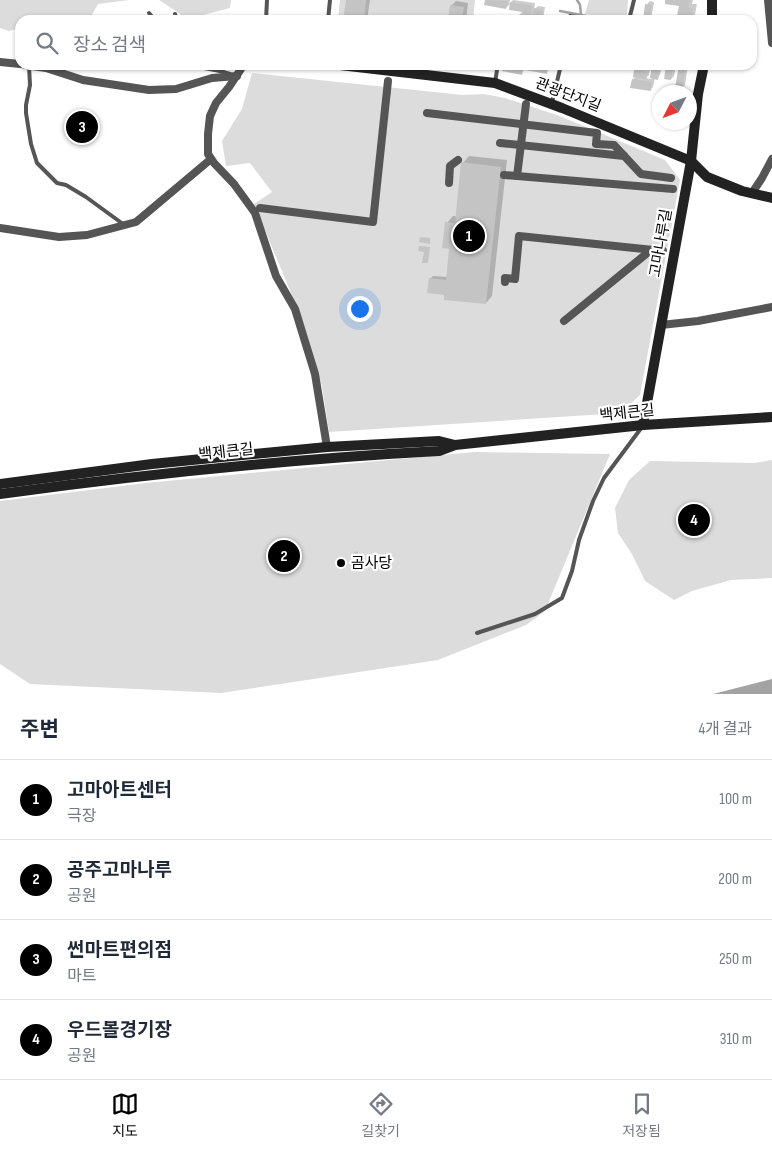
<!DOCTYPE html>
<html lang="ko">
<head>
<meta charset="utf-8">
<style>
	body { margin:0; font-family:"Sofia Sans Condensed","Noto Sans KR",sans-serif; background:#f6f6f7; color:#1f2937 }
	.compass { position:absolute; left:652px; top:85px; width:45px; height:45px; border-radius:50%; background:#fff; box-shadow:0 1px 4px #0004; rotate:228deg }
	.you { position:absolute; left:359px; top:308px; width:18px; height:18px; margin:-12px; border:4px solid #fff; border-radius:50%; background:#1a73e8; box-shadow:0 0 0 8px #1a73e833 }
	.badge { display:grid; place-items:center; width:32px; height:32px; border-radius:50%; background:#000; color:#fff; font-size:16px; font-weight:700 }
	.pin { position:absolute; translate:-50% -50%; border:2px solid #fff; box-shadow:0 1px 5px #0006 }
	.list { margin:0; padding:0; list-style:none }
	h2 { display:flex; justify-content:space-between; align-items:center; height:65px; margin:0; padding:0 20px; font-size:21px }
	h2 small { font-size:16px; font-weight:400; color:#747a83 }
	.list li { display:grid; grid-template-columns:32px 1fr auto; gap:15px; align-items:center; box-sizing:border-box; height:80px; padding:0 20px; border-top:1px solid #e0e1e3 }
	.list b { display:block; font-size:19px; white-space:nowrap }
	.list p { margin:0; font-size:16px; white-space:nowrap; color:#747a83 }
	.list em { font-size:16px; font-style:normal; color:#747a83 }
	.icon { flex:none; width:28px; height:28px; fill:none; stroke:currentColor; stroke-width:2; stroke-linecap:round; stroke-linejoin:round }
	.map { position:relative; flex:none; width:772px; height:694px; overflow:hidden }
	.search { position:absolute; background:#fff; box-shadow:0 1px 4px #0004; left:15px; right:15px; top:15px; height:55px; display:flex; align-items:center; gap:12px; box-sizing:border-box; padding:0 18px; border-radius:15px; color:#747a83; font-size:19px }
	.sheet { height:385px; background:#fff }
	nav { display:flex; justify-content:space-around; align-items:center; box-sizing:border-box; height:70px; border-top:1px solid #e0e1e3; background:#fff; font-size:14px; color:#747a83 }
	nav a { display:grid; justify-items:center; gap:2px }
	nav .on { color:#000 }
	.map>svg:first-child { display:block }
	.green { fill:#dcdcdc }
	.water { fill:#a3a3a3 }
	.shadow { fill:#0003 }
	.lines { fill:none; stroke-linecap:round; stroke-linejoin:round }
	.stream { stroke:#a3a3a3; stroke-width:2.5 }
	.building { fill:#c4c4c4 }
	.lane { stroke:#555; stroke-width:4 }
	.street { stroke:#555; stroke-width:8 }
	.secondary { stroke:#222; stroke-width:10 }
	.poi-dot { fill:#000; stroke:#fff; stroke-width:2 }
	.labels { text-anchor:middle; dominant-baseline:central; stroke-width:4.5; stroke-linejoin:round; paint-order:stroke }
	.street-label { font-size:15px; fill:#000; stroke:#fff }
	.poi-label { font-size:15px; fill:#000; stroke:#fff; text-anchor:start }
</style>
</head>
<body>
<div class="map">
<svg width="772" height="694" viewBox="0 0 772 694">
	<rect width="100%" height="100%" fill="#fff"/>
	<g class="green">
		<polygon points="0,0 129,0 98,4 89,20 69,20 61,17 51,20 20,20 20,28 9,31 0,28"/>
		<polygon points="159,0 231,0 230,8 188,19"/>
		<polygon points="340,0 475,0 473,20 338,20"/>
		<polygon points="589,0 628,0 627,14 622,20 585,14"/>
		<polygon points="252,73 463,95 484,94 505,98 557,115 665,160 680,180 640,395 621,413 329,432 322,386 299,312 254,204 272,192 250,163 226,166 222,141 242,109"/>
		<polygon points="474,452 610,454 545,611 526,625 438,660 221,693 30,684 0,664 0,501 146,483"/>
		<polygon points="772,460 772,578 731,580 692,591 674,600 645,581 632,554 618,533 615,508 629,480 650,461 755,463"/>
	</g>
	<polygon class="water" points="772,679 772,694 713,694"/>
	<g class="shadow">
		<polygon points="347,0 370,0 367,20 344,20"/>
		<polygon points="487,0 510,0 509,4 513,0 535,3 534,10 538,6 545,7 543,20 546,20 517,20 518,16 523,11 511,3 506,8 486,4"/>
		<polygon points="666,0 693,0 692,4 697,4 694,20 678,20 680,5"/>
		<polygon points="456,1 468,3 466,20 449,20 451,6"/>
		<polygon points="650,1 654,2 651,20 644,20 647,4"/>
		<polygon points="504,65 552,65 546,73 525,69 521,74"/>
		<polygon points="637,65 645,65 642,68 650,69 649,75 646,78 651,79 654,65 662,65 660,75 657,78 655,78 653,87 650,90 633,79 636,76 636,70 638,67"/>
		<polygon points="667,65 676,65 674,76 671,79"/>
		<polygon points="688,65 685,85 682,88 680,66"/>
		<polygon points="469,156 507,160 492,296 486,303 446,291 430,279 433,276 447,277 450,248 447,223 453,216 457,216 463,163"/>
	</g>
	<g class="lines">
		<g class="stream">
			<polyline points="577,0 580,5 581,15"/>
			<polyline points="560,11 608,20"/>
		</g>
	</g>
	<g class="building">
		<polygon points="346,0 366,0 364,20 343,20"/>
		<polygon points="485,0 508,1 506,9 484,5"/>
		<polygon points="665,0 690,0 688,8 693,9 691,20 676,20 679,6 665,4"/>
		<polygon points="510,2 533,6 530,20 516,20 517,15 523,16 523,12 509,10"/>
		<polygon points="645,4 652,5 649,20 643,20"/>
		<polygon points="450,5 464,7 462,20 448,20"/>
		<polygon points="534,8 543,10 541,20 532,20"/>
		<polygon points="503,65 524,65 522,75 502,71"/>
		<polygon points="526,65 548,65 547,74 525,70"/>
		<polygon points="635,65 643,65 642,69 635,68"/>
		<polygon points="652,65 661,65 658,80 650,78"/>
		<polygon points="666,65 674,65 671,80 664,79"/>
		<polygon points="679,65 686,66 682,89 675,88"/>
		<polygon points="634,70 648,72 646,79 633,77"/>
		<polygon points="632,79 652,82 651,91 630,88"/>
		<polygon points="461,162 501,167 486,304 444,300 444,295 427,293 429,278 446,280 449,249 442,248 445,222 455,223"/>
		<polygon points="420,237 430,238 430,244 419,242"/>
		<polygon points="419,246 430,247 428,263 422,263 424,252 418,251"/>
		<polygon points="357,551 360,556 356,558 353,553"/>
		<polygon points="342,557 347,566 341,569 336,560"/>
	</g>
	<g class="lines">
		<g class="lane">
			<polyline points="149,13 155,20"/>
			<polyline points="175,14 177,20"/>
			<polyline points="266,20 267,0"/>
			<polyline points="328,20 330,0"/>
			<polyline points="569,20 570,16 592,20"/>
			<polyline points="629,20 634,0"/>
			<polyline points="188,65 220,71"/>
			<polyline points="213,65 220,71 230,74"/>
			<polyline points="29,66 30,85 26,105 26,113 31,144 37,163 57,183 66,185 86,197 123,224"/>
			<polyline points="495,83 497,70"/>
			<polyline points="552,102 561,65"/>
			<polyline points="477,633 535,614 562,598 572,571 579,540 593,501 604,478 642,427"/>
		</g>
		<g class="street">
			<polyline points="768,0 772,43"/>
			<polyline points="0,62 20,64"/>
			<polyline points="25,65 46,68 83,80 149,90 176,89 212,78 237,76"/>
			<polyline points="242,65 241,69 229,87 216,103 210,116 208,134 208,154 214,163 234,184 255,213 276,276 295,309 315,374 327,447"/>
			<polyline points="427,113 597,133 596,144 614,145 641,174 671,178"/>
			<polyline points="500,143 624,156"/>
			<polyline points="504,175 673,189"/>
			<polyline points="517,176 526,104"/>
			<polyline points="449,183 450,166 458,160"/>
			<polyline points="752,193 762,178 772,159"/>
			<polyline points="260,208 373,222 388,81"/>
			<polyline points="0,228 59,237 87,235 136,222 211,159"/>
			<polyline points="505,282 505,278 515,279 519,236 663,251"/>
			<polyline points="564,321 651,250"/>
			<polyline points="661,325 698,321 772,307"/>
		</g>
		<g class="secondary">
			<polyline points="712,20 712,0"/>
			<polyline points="340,65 495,83 562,108 691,161 707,177 742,191 772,198"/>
			<polyline points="643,425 691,161 698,94 704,65"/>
			<polyline points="0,484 152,464 232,456 327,447 439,441 455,445"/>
			<path d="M0,494c146,-20 292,-35 439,-43l16,-6 188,-20 129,-8"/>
		</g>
	</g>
	<circle class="poi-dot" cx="341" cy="563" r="5"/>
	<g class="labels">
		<g class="street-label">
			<text transform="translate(568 95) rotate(21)">관광단지길</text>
			<text transform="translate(661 243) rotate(-80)">고마나루길</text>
			<text transform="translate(627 413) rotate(-6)">백제큰길</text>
			<text transform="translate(226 452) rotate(-6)">백제큰길</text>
		</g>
		<g class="poi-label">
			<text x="351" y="563">곰사당</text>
		</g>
	</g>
</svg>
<svg class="compass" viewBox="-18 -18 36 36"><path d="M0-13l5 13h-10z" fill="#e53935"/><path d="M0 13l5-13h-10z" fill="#747a83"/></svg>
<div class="you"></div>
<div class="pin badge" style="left:469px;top:236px">1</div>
<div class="pin badge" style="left:284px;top:556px">2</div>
<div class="pin badge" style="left:82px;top:127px">3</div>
<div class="pin badge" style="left:694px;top:520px">4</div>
<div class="search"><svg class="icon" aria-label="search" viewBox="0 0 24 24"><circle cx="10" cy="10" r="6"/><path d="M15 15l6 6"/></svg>장소 검색</div>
</div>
<section class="sheet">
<h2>주변<small>4개 결과</small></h2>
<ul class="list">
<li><span class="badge">1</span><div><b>고마아트센터</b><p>극장</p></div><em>100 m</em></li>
<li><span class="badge">2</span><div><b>공주고마나루</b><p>공원</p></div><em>200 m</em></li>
<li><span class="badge">3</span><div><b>썬마트편의점</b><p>마트</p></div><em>250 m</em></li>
<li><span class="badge">4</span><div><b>우드볼경기장</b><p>공원</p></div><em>310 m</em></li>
</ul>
</section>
<nav>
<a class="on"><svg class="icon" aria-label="map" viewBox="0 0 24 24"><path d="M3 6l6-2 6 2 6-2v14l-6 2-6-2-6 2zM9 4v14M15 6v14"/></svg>지도</a>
<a><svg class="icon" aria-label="directions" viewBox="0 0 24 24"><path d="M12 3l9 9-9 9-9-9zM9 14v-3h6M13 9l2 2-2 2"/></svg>길찾기</a>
<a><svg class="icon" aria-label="saved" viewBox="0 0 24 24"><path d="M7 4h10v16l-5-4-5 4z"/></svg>저장됨</a>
</nav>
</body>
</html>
